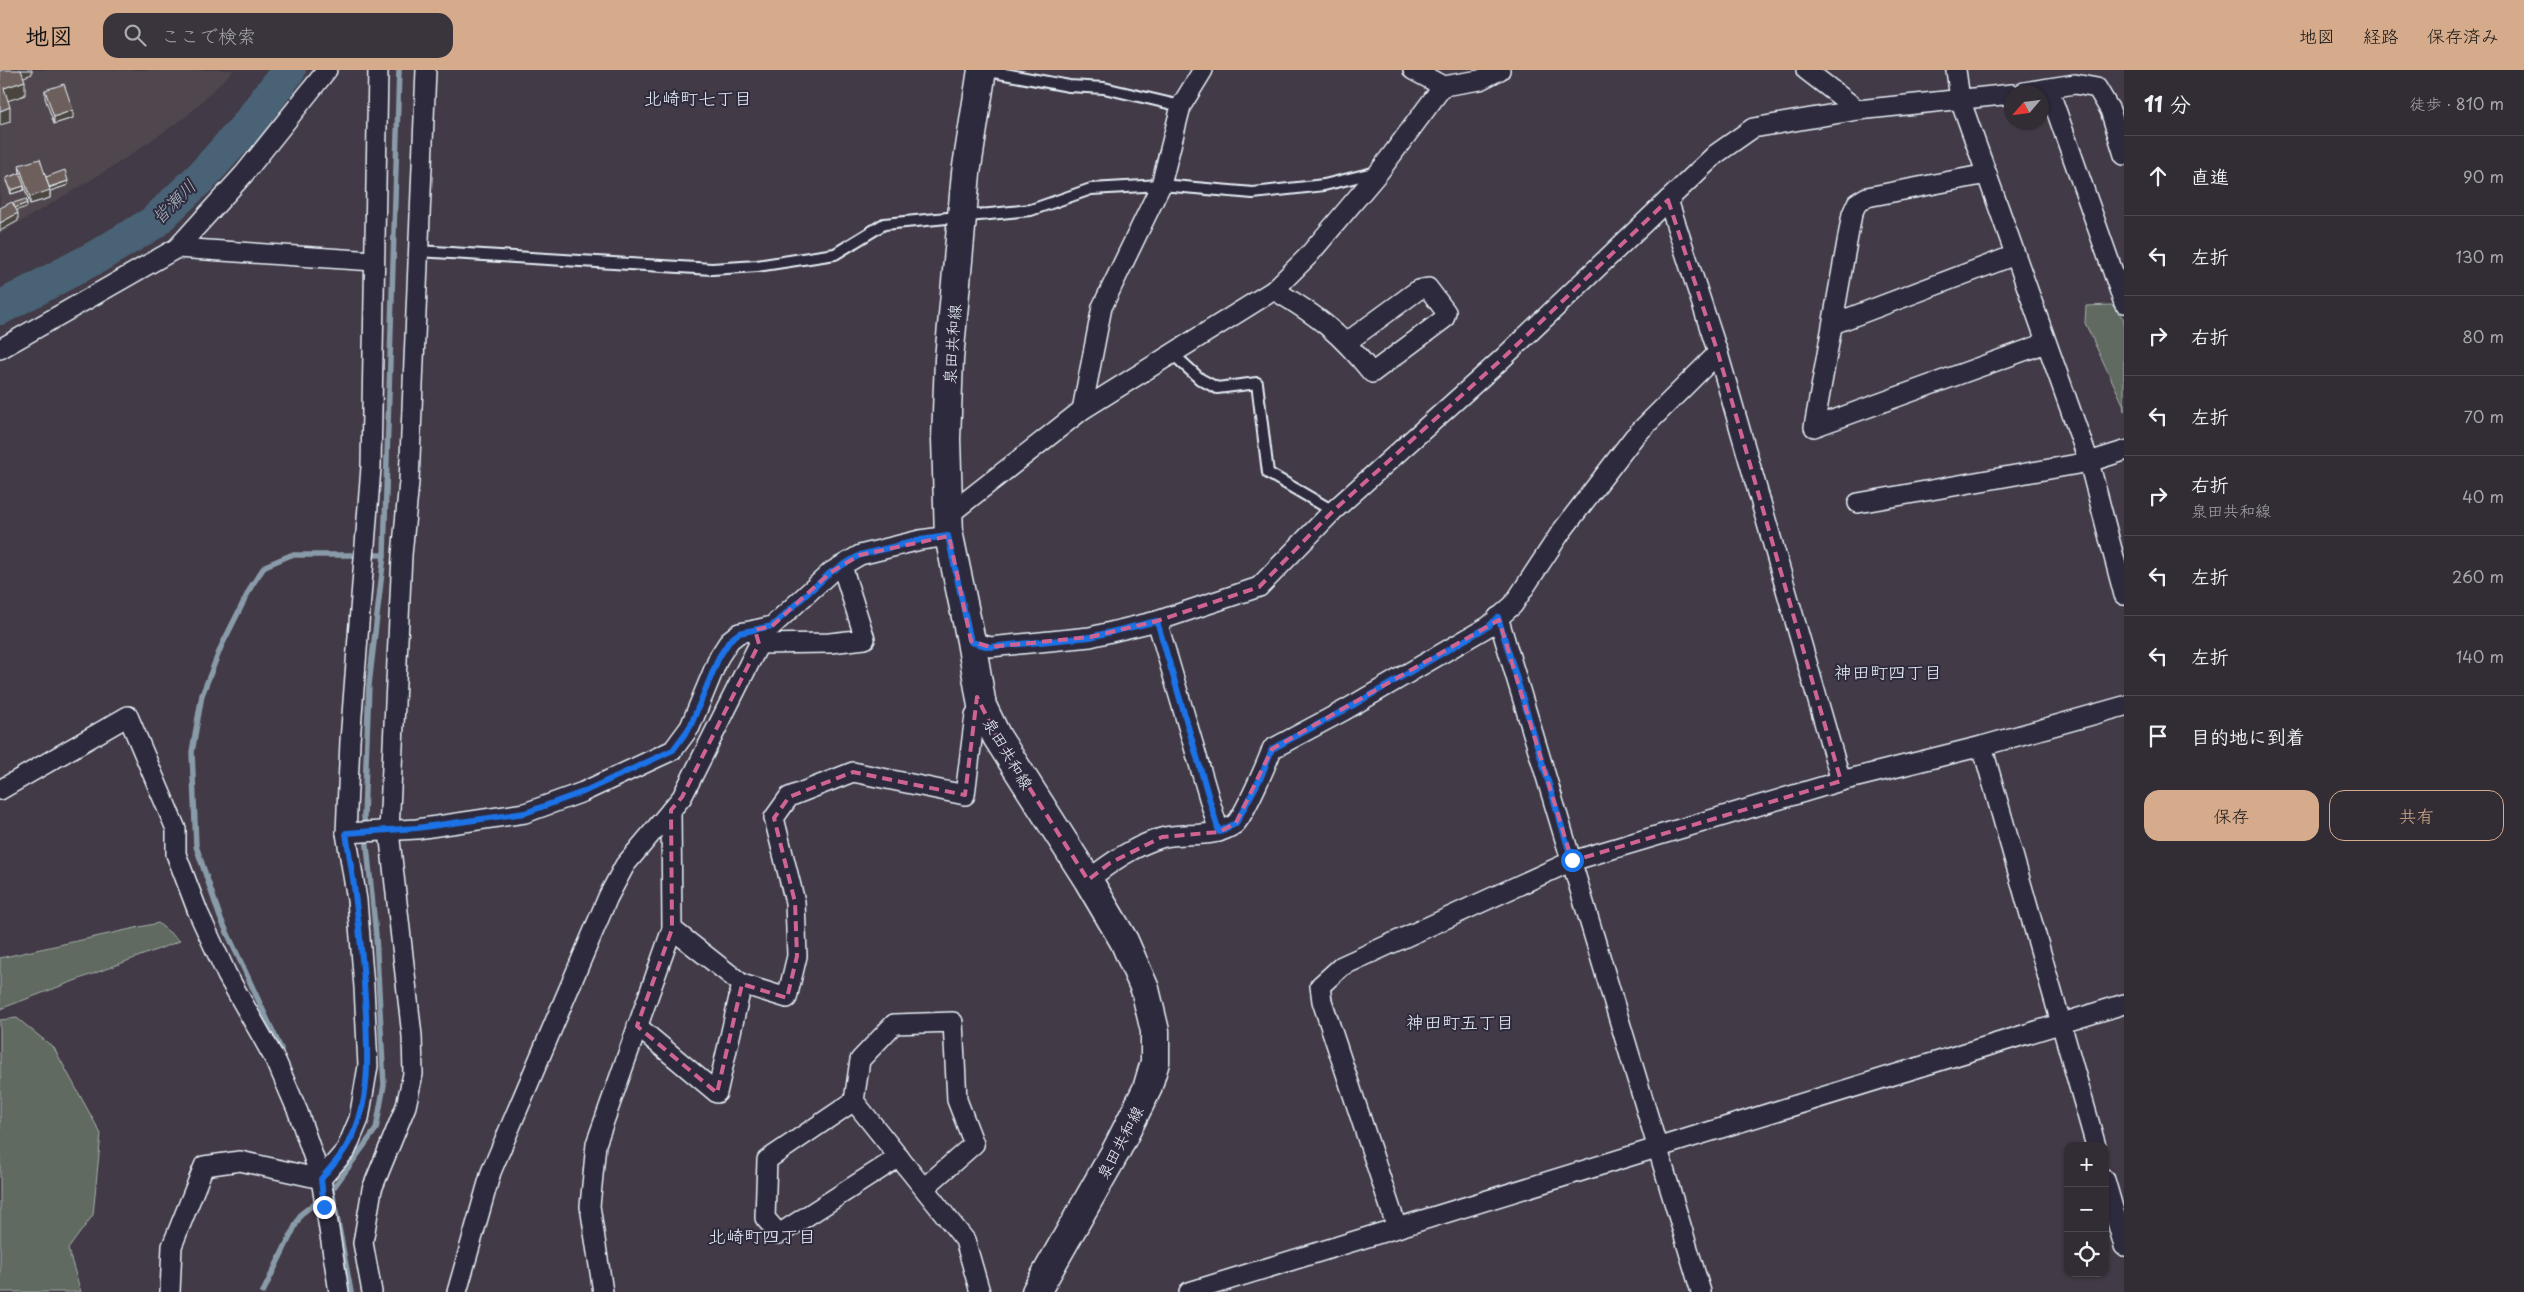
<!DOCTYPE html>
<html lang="ja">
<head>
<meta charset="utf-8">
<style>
	body { margin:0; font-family:"Playpen Sans","Klee One",sans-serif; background:#3a343c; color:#f1f3f6 }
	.controls { position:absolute; right:15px; bottom:15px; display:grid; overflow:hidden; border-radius:10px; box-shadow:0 1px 4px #0004 }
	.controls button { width:45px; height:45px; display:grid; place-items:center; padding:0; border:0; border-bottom:1px solid #4d484f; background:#322c34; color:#f1f3f6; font:25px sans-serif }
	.compass { position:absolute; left:2004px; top:15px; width:45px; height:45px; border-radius:50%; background:#322c34; box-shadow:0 1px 4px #0004; rotate:242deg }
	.stop { position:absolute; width:15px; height:15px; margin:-11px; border:4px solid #1a73e8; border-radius:50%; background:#fff }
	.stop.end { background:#1a73e8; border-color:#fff; box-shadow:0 1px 5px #0008 }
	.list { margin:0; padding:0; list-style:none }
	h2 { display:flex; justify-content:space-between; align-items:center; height:65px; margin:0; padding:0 20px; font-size:21px }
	h2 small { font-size:16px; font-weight:400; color:#a8a7ac }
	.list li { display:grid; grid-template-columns:32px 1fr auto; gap:15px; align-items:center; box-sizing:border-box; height:80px; padding:0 20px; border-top:1px solid #4d484f }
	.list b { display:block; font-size:19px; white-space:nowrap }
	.list p { margin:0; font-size:16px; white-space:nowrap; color:#a8a7ac }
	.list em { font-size:16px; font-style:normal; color:#a8a7ac }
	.actions { display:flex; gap:10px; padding:15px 20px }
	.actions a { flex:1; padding:11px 0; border:1px solid #d6ab8b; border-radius:15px; text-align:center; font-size:18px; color:#d6ab8b }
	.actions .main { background:#d6ab8b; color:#111 }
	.icon { flex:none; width:28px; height:28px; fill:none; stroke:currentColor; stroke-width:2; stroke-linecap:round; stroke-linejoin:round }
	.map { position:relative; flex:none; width:2124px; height:1222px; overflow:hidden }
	header { display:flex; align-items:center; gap:30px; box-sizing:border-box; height:70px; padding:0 25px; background:#d6ab8b; color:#111 }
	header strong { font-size:24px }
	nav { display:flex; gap:28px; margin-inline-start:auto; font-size:18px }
	.search { width:350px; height:45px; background:#3a343c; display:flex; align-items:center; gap:12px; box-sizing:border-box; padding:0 18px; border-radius:15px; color:#a8a7ac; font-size:19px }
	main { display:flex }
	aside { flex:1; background:#322c34 }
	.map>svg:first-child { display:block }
	.built { fill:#4f464d }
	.green { fill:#616b60; stroke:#a4aeac }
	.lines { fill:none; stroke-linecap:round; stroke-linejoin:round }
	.stream { stroke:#899ba9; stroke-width:5.5 }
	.river { stroke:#4a6274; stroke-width:34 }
	.service-casing { stroke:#e8f1f8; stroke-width:14 }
	.minor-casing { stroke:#e8f1f8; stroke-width:22 }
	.secondary-casing { stroke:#e8f1f8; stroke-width:31 }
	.service { stroke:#2f2a3d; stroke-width:10 }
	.minor { stroke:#2f2a3d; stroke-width:19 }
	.secondary { stroke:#2f2a3d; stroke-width:28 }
	.wall { fill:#5e534f; stroke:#e8f1f8 }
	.shaded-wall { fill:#4c4440; stroke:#e8f1f8 }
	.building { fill:#6d615c; stroke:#e8f1f8 }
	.route { stroke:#1a73e8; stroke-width:6 }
	.marked { fill:none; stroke:#cf6492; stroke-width:4; stroke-dasharray:10 6; stroke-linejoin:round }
	.labels { text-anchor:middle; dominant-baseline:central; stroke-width:4; stroke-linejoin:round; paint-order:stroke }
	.street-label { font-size:16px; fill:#e8f1f8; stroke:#2f2a3d }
	.neighbourhood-label { font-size:18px; fill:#e8f1f8; stroke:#2f2a3d }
	.water-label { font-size:18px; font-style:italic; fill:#a9b8c3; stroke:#2f2a3d }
</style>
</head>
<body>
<header>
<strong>地図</strong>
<div class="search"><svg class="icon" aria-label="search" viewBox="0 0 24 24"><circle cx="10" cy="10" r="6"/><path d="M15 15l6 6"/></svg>ここで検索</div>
<nav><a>地図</a><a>経路</a><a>保存済み</a></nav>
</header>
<main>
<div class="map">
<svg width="2124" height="1222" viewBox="0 0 2124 1222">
	<rect width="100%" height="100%" fill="#423a46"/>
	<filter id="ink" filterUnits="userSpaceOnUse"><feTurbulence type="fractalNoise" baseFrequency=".02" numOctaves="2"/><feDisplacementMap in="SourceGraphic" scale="10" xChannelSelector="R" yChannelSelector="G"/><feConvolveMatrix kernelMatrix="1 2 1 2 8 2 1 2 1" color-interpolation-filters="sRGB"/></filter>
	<g filter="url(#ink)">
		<polygon class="built" points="0,0 234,0 187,46 111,98 0,164"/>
		<g class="green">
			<polygon points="2112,235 2124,249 2124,341 2123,334 2085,253 2086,236"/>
			<polygon points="158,853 180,871 0,939 0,888"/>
			<polygon points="17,948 54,978 101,1064 93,1145 68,1179 81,1222 0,1222 0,950"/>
		</g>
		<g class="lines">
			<g class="stream">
				<polyline points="281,979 220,847 196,776 192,682 202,625 221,577 252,515 265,496 291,485 384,485"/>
				<polyline points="332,1120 351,1222"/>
				<polyline points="263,1222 301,1144 332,1120 376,1059 384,1015 376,866 364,746 369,615 384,485 399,0"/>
			</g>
			<polyline class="river" points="0,238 98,186 153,153 201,107 246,57 289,0"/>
			<defs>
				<g id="service">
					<polyline points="983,0 1069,16 1104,18 1181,36"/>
					<polyline points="418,181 712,199 757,196 835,184 884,154 1031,140 1091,119 1161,115 1253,123 1324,115 1377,102"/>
					<polyline points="1173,284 1200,309 1217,318 1257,313 1268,403 1333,441"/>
				</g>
				<g id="minor">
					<polyline points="1413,0 1443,16 1480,10 1500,0"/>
					<polyline points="1806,0 1858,40"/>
					<polyline points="1956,0 1960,29 2089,392 2124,525"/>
					<polyline points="2049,20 2124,233"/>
					<polyline points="2024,22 2075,14 2097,18 2110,40 2124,85"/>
					<polyline points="1987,104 1867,127 1857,133 1852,144 1814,357 2046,273"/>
					<polyline points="1668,130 1718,283 1841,711"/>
					<polyline points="177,178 374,191"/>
					<path d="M1274,220c44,26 66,43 98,83l72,-54 2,-7 -18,-24 -10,2 -71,52"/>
					<polyline points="1833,254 2015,185"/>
					<polyline points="0,279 177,178 244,104 327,0"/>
					<polyline points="1082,340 1102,237 1161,115 1181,36 1203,0"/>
					<polyline points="1858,433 2089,392 2124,381"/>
					<polyline points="946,447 1082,340 1274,220 1308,186 1379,102 1443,16"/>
					<polyline points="1498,547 1701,1222"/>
					<polyline points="1157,551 1219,762"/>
					<polyline points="755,560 772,556 831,502 860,485 920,470 949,466"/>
					<polyline points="971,571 990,577 1090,567 1157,551 1259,517 1333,441 1502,289 1716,84 1753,58 1858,40 2012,24"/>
					<polyline points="759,574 830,573 865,569 842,496"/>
					<polyline points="1982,676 2096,1076"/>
					<polyline points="0,720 128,646 176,759 176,784 198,842 227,905 277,993 298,1042 321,1109 339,1222"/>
					<polyline points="346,763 417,759 525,743 583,722 673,680 690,657 719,587 730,570 739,563 755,560 759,574 682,727 625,795 608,827 491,1102 457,1222"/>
					<path d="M1088,810c22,-17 46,-34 73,-42 22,-7 52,2 74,-14 9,-8 32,-61 37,-75l73,-39 144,-84 24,-21 48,-73 73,-95 84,-84"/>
					<polyline points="742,914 787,928 797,886 795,832 774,748 789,727 853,702 965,725 975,645 982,636"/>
					<polyline points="637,956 717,1023 742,914 672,859"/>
					<polyline points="854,1031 767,1090 765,1148 779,1164 899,1087"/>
					<polyline points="321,1109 346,1080 359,1049 368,996 364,917 357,830 346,763 350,671 371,397 378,0"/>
					<polyline points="2105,1110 2124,1176"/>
					<polyline points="924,1118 974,1074 957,1030 953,952 894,954 860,990 854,1031 965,1170 980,1222"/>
					<polyline points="1397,1158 1322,931 1320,916 1342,896 1572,791 1841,711 1982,676 2124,636"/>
					<polyline points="170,1222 172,1176 204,1096 240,1091 321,1109"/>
					<polyline points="372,1222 363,1173 372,1119 406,1036 413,1004 412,966 389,761 402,485 409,412 426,0"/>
					<polyline points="603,1222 590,1136 596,1074 672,859 671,740"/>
					<polyline points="1189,1222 2124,934"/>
				</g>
				<polyline id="secondary" points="982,0 966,103 949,289 946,369 949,466 971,571 982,636 997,667 1088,810 1124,871 1145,919 1155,961 1155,992 1147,1019 1117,1079 1036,1222"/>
			</defs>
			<use href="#service" class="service-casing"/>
			<use href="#minor" class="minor-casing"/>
			<use href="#secondary" class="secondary-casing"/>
			<use href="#service" class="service"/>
			<use href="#minor" class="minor"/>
			<use href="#secondary" class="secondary"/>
		</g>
		<g class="wall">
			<polygon points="45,20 73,48 54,54 45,28"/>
			<polygon points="19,95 46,107 68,115 50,121 50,128 30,134 24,116 24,120 11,124 6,111 6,108 20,103"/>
		</g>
		<g class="shaded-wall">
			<polygon points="19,0 32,0 32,4 19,9"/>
			<polygon points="25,11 25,25 4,32 4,18"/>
			<polygon points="10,37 10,52 0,55 0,41"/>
			<polygon points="73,40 73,48 54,54 54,47"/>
			<polygon points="68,111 68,115 50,121 50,128 30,134 30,127 49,118"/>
			<polygon points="24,116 24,120 11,124 11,120"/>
			<polygon points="27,133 27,137 14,141 14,138"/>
			<polygon points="18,143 18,151 0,161 0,153"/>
		</g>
		<g class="building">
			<polygon points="0,0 21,0 25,11 4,18 10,37 0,41"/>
			<polygon points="64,14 73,40 54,47 45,20"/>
			<polygon points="40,89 50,120 30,127 19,95"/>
			<polygon points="65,100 68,111 49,117 46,107"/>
			<polygon points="20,103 24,116 11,120 6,108"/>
			<polygon points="26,129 27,133 15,138 13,133"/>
			<polygon points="12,132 18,143 0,153 0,138"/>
		</g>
	</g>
	<g class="lines" filter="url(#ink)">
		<path class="route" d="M324,1137l-3,-28c16,-18 31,-36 38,-60 11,-34 8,-70 7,-105 -3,-61 -10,-121 -20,-181l71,-5 108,-15 58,-21 90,-42 17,-23 29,-70 11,-17 9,-7 33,-7 59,-54 29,-17 60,-15 28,-4 23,106 19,5 100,-10 67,-16 62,211 17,-9 25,-46 11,-28 73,-39 144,-84 9,-9 74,243"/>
	</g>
	<path class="marked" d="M1668,130l50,153 123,428 -269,80 -73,-241 -227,129 -36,74 -17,9 -57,5 -52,26 -22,17 -91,-143 -20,-40 -12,98 -112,-23 -64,25 -15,21 21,84 2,54 -10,42 -45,-14 -25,109 -80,-67 35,-97 -1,-119 11,-13 77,-153 -4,-14 17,-4 59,-54 29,-17 89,-19 22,105 19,6 100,-10 67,-16 102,-34 74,-76 169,-152z"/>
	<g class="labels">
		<g class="street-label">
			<text transform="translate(951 274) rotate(-86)">泉田共和線</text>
			<text transform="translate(1009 683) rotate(59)">泉田共和線</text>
			<text transform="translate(1119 1072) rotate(-62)">泉田共和線</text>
		</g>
		<g class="neighbourhood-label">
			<text x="698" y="27">北崎町七丁目</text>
			<text x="1888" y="601">神田町四丁目</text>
			<text x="1460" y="951">神田町五丁目</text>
			<text x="762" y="1165">北崎町四丁目</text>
		</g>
		<g class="water-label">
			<text transform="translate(173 131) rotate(-45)">皆瀬川</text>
		</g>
	</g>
</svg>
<div class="controls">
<button>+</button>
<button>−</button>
<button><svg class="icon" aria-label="locate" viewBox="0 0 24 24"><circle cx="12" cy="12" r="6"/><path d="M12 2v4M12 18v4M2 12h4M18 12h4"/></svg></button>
</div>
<svg class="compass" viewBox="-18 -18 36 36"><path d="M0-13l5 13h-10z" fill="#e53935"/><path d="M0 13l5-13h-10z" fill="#a8a7ac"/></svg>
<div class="stop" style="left:1572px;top:790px"></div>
<div class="stop end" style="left:324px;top:1137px"></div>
</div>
<aside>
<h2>11 分<small>徒歩 · 810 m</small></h2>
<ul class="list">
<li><svg class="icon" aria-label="ahead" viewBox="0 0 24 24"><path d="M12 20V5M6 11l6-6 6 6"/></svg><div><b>直進</b></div><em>90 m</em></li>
<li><svg class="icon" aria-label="left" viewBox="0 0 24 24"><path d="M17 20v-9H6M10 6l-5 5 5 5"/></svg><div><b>左折</b></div><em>130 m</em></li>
<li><svg class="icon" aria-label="right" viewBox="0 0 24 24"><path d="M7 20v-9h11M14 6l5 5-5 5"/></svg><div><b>右折</b></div><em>80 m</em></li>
<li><svg class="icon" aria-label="left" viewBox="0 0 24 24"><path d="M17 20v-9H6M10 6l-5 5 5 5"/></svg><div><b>左折</b></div><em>70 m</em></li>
<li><svg class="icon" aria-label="right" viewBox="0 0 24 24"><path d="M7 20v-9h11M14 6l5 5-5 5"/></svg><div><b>右折</b><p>泉田共和線</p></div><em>40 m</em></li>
<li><svg class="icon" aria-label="left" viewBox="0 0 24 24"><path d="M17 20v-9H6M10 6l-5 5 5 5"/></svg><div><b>左折</b></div><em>260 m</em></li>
<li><svg class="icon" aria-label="left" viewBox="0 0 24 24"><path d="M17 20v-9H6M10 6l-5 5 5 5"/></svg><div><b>左折</b></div><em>140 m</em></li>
<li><svg class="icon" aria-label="arrive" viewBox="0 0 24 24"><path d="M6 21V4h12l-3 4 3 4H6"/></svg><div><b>目的地に到着</b></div></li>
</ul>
<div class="actions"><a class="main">保存</a><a>共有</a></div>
</aside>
</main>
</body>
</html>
